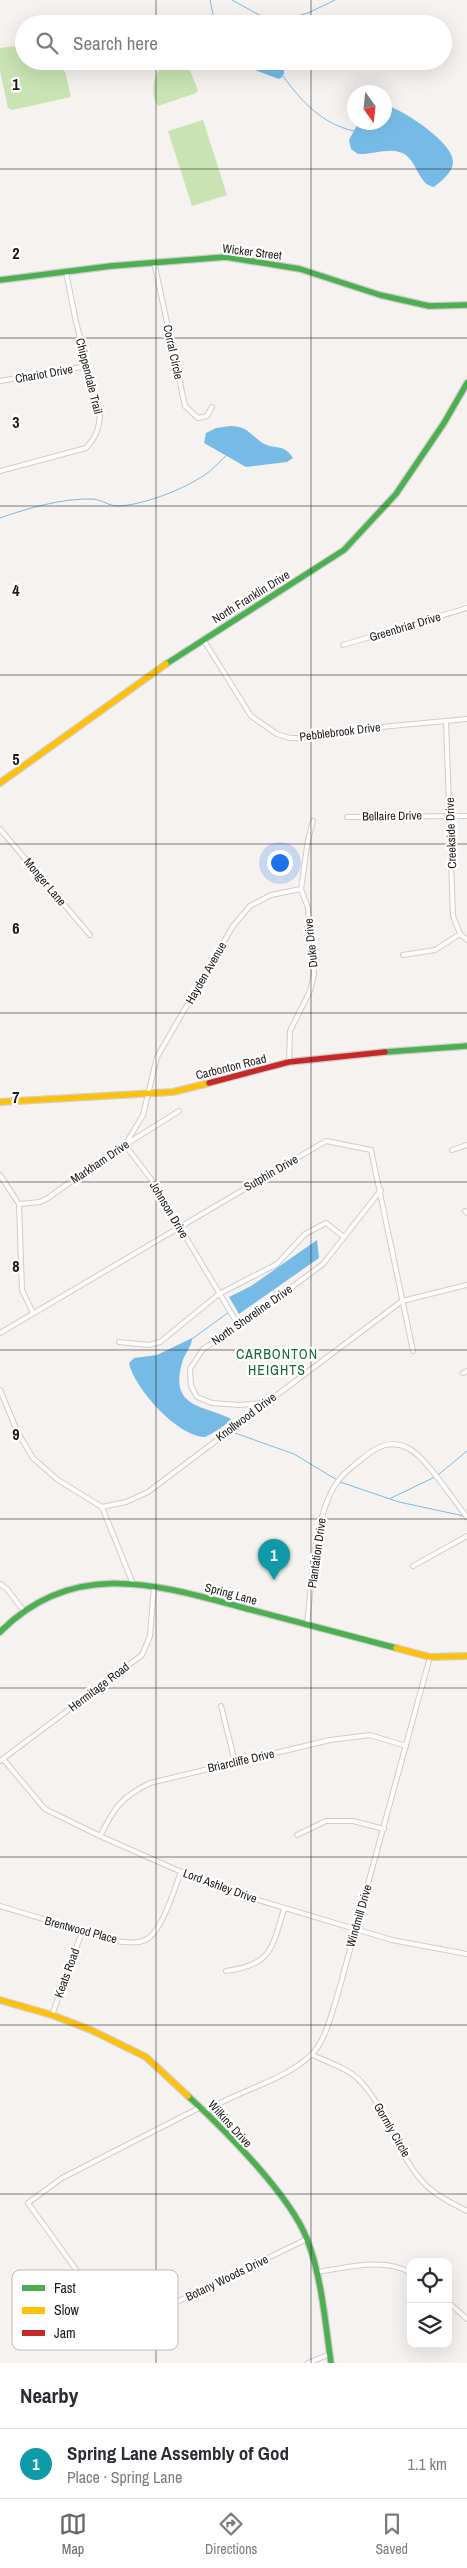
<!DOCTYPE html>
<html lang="en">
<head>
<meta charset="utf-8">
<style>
	body { margin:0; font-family:"Archivo Narrow",sans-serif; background:#f7f7f7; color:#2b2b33 }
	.controls { position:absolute; right:15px; bottom:15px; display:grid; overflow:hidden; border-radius:10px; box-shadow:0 5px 20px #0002 }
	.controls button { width:45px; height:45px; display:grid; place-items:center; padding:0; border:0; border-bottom:1px solid #e1e1e2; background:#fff; color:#2b2b33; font:25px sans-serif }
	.compass { position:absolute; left:347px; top:85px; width:45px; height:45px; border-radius:50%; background:#fff; box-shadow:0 5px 20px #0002; rotate:165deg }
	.you { position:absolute; left:279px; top:862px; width:18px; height:18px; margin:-12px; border:4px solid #fff; border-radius:50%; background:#1a73e8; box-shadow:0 0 0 8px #1a73e833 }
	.badge { display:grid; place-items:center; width:32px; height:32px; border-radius:50%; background:#696665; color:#fff; font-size:16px; font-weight:700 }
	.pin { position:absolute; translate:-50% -41px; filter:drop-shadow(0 1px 2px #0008) }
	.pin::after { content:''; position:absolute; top:26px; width:18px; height:15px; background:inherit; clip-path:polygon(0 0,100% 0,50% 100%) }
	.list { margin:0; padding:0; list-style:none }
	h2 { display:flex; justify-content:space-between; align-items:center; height:65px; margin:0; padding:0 20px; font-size:21px }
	h2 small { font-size:16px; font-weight:400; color:#7c7c81 }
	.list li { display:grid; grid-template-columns:32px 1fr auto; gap:15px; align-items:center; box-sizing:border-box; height:70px; padding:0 20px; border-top:1px solid #e1e1e2 }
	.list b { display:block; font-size:19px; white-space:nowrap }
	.list p { margin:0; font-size:16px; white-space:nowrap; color:#7c7c81 }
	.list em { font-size:16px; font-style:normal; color:#7c7c81 }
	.icon { flex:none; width:28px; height:28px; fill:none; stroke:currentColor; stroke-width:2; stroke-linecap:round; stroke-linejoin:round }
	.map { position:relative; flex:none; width:467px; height:2363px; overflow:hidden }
	.search { position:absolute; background:#fff; box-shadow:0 5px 20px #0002; left:15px; right:15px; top:15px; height:55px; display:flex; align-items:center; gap:12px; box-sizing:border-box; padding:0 18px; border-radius:28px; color:#7c7c81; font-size:19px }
	.sheet { height:135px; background:#fff }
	nav { display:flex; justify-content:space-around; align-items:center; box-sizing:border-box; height:70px; border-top:1px solid #e1e1e2; background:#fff; font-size:14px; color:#7c7c81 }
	nav a { display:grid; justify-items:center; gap:2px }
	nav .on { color:#696665 }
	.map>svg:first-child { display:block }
	.green { fill:#c9e3b4 }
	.water { fill:#76bbe6 }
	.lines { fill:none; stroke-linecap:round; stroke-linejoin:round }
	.stream { stroke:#76bbe6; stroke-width:1 }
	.street-casing { stroke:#d0cccb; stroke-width:6 }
	.fast-casing { stroke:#d0cccb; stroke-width:8 }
	.slow-casing { stroke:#d0cccb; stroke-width:8 }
	.jam-casing { stroke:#d0cccb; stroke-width:8 }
	.street { stroke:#fefdfd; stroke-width:4 }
	.fast { stroke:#4caf50; stroke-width:5.5 }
	.slow { stroke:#ffc107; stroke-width:5.5 }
	.jam { stroke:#c62828; stroke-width:5.5 }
	.grid { fill:none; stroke:#1d1b1a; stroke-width:1; stroke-opacity:0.55 }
	.labels { text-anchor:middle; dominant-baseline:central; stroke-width:4.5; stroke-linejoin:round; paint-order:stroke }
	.street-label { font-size:12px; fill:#1d1b1a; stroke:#fff }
	.neighbourhood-label { font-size:14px; letter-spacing:1px; fill:#136741; stroke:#fff }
	.key { fill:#fff; stroke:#bbbbba; stroke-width:1 }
	.key-label { font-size:14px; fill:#1d1b1a }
	.grid-label { font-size:16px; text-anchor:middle; font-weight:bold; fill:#1d1b1a; stroke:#fff; stroke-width:4.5; stroke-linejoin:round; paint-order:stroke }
</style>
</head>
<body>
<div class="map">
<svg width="467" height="2363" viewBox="0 0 467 2363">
	<rect width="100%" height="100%" fill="#f6f2f0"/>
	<g class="green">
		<polygon points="24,45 24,61 58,61 65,72 71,97 12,110 8,108 0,71 0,48"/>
		<path d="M186,61l12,29 -2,3 -38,13c-10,-15 -3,-32 7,-45z"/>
		<polygon points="203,120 227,195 192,206 168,131"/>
	</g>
	<g class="water">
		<path d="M230,61h51c3,7 6,14 -2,18z"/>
		<path d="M385,105c16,3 71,39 68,58 -1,10 -12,18 -19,24 -16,-2 -17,-28 -32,-34 -13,-6 -30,2 -44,1l-7,-5 -2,-9 9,-17 26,-1z"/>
		<path d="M230,426c16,0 19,7 31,16 13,9 22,0 32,16l-6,4 -41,5 -42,-24 2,-10 10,-5z"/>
		<polygon points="317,1240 319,1258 239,1314 229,1297 251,1286"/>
		<path d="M192,1338c0,9 -8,16 -10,25 -13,46 23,42 49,56 -1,4 -21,16 -26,18 -27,0 -71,-49 -76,-74l5,-5 23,-3z"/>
	</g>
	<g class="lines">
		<g class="stream">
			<polyline points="210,0 215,24"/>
			<polyline points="232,0 263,17 280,21 308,13 335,0"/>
			<path d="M283,76c19,26 39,48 71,55"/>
			<path d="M0,518c28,-10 63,-20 93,-19 9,1 16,7 25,7 27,-1 72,-19 92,-35 6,-5 11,-11 17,-16"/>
			<polyline points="192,1339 229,1312"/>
			<polyline points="215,1428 228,1431"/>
			<polyline points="232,1432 294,1454 337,1480"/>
			<polyline points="438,1475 467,1451"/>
			<polyline points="340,1482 399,1502 464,1516"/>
			<polyline points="391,1498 435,1477"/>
		</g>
		<defs>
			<g id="street">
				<polyline points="154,262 185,406 198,418 207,416 212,407"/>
				<polyline points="0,381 88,366"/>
				<path d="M0,471l86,-23c10,-11 13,-19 14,-34l-24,-92 -10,-50"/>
				<polyline points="203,639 251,716 277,734 290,738 304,738 338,731 467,719"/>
				<polyline points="343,645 467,608"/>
				<polyline points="446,722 453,916 460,934 467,940"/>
				<polyline points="347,817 467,816"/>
				<polyline points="0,829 90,935"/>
				<polyline points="403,955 435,950 460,934"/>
				<polyline points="289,1062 290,1031 310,991 314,974 308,908 301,889 308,840 313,821"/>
				<polyline points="452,1150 467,1145"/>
				<polyline points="0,1175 19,1204 22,1290 33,1313"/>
				<polyline points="19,1204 40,1202 48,1198 101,1160 179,1111"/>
				<polyline points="465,1211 467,1213"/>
				<polyline points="239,1326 151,1179 125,1145 143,1115 157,1057 233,926 250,906 271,895 301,889"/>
				<polyline points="0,1333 326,1141 371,1150 413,1351"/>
				<polyline points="119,1342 149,1345 160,1342 219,1294 277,1264 305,1234 326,1223 344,1237"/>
				<polyline points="463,1373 467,1371"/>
				<polyline points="0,1390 18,1433 33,1458 58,1480 102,1507 133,1584"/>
				<polyline points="265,1403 239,1405 212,1403 197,1397 191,1386 190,1369 203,1349 239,1326 323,1264 381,1190"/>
				<polyline points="102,1507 126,1502 148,1492 402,1301 467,1285"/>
				<polyline points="413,1566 467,1536"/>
				<polyline points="0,1584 7,1589 23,1610"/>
				<path d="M307,1624c5,-41 7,-111 31,-143 6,-9 17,-16 25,-23 13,-11 28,-19 45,-10 18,9 45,52 59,69"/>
				<polyline points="221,1706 235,1762"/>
				<polyline points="3,1759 45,1809 100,1836 218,1888 392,1940 467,1954"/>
				<polyline points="0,1761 142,1655 150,1636 154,1586"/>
				<polyline points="297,1835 326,1821 353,1821 384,1829"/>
				<path d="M100,1836c15,-29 20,-38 50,-53l180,-43 40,-5 36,11"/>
				<path d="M0,1906l116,35c10,1 25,4 34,-4 14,-13 24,-47 31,-65"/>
				<path d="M226,1971c46,-6 46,-23 58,-62"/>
				<polyline points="52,2015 82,1932"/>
				<path d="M312,2055c16,7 38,14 50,28 26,29 35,70 60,98 12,14 30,22 45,30"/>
				<polyline points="201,2107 62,2178 28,2203 116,2325 125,2327 307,2239"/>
				<path d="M205,2111c33,-20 76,-29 105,-55 15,-13 21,-41 27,-59l93,-340"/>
				<path d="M317,2272c29,-4 67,-15 94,1"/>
				<polyline points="448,2302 467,2319"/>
				<polyline points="308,2363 330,2354"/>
			</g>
			<g id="fast">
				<polyline points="0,280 111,266 226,257 300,269 380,295 429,306 467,305"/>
				<polyline points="166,664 344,550 396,494 444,423 467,383"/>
				<polyline points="385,1052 467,1046"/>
				<path d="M0,1632c75,-76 162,-46 252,-22 48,13 96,25 144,38"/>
				<path d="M188,2096c36,33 102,99 119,143 15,39 18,83 24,124"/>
			</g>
			<g id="slow">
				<polyline points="0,783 166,664"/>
				<polyline points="0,1102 173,1092 209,1083"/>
				<polyline points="396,1648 430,1657 467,1656"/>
				<polyline points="0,2000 52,2015 91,2030 146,2057 188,2096"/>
			</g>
			<polyline id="jam" points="209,1083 289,1062 385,1052"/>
		</defs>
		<use href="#street" class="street-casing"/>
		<use href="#fast" class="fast-casing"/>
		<use href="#slow" class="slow-casing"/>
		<use href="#jam" class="jam-casing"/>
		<use href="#street" class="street"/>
		<use href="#fast" class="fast"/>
		<use href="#slow" class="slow"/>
		<use href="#jam" class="jam"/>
	</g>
	<path class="grid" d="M156,0v24M311,0v24M156,61v2302M311,61v2302M0,169h467M0,338h467M0,506h467M0,675h467M0,844h467M0,1013h467M0,1182h467M0,1350h467M0,1519h467M0,1688h467M0,1857h467M0,2025h467M0,2194h467"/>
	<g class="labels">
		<g class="street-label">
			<text transform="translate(252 252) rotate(7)">Wicker Street</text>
			<text transform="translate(173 352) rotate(78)">Corral Circle</text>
			<text transform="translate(44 374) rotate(-10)">Chariot Drive</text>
			<text transform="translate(89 376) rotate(76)">Chippendale Trail</text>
			<text transform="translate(251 597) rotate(-32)">North Franklin Drive</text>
			<text transform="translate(405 627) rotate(-17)">Greenbriar Drive</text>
			<text transform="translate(340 732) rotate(-7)">Pebblebrook Drive</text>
			<text transform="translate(392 816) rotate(-1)">Bellaire Drive</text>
			<text transform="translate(451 833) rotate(-92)">Creekside Drive</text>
			<text transform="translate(45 882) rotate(50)">Monger Lane</text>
			<text transform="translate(311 943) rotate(-96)">Duke Drive</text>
			<text transform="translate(206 973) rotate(-60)">Hayden Avenue</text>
			<text transform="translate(231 1067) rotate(-14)">Carbonton Road</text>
			<text transform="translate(100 1162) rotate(-34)">Markham Drive</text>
			<text transform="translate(271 1173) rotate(-30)">Sutphin Drive</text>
			<text transform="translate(169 1210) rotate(59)">Johnson Drive</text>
			<text transform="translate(252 1315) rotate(-35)">North Shoreline Drive</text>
			<text transform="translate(246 1417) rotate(-37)">Knollwood Drive</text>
			<text transform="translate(317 1553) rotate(-82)">Plantation Drive</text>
			<text transform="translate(231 1594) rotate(15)">Spring Lane</text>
			<text transform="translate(99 1687) rotate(-37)">Hermitage Road</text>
			<text transform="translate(241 1761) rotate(-13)">Briarcliffe Drive</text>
			<text transform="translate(220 1886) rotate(20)">Lord Ashley Drive</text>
			<text transform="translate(359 1916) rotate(-74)">Windmill Drive</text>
			<text transform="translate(81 1930) rotate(15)">Brentwood Place</text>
			<text transform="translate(67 1973) rotate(-70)">Keats Road</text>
			<text transform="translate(230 2124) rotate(48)">Wilkins Drive</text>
			<text transform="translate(392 2130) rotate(60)">Gormly Circle</text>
			<text transform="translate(227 2278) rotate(-26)">Botany Woods Drive</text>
		</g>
		<g class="neighbourhood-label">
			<text x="277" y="1354">CARBONTON<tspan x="277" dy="16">HEIGHTS</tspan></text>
		</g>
	</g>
	<rect x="12" y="2270" width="166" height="80" rx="8" class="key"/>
	<rect x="22" y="2285" width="23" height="6" fill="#4caf50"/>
	<rect x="22" y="2307" width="23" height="7" fill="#ffc107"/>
	<rect x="22" y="2330" width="23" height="6" fill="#c62828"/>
	<g class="key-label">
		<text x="54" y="2293">Fast</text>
		<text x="54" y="2315">Slow</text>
		<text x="54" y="2338">Jam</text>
	</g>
	<g class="grid-label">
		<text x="16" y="90">1</text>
		<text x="16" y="259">2</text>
		<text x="16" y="428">3</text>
		<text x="16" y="596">4</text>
		<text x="16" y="765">5</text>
		<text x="16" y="934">6</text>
		<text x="16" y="1103">7</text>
		<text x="16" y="1272">8</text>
		<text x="16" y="1440">9</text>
	</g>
</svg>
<div class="controls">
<button><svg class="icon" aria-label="locate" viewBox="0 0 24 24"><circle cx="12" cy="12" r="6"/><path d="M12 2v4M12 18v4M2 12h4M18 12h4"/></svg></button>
<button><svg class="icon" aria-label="layers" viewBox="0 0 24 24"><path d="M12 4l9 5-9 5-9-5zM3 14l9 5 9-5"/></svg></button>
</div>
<svg class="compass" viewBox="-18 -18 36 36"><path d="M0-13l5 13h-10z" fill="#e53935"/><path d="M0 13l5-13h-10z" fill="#7c7c81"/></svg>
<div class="you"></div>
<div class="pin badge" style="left:274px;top:1580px;background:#0f9aa8">1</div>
<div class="search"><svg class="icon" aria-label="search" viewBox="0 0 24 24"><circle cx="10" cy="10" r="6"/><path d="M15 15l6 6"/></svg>Search here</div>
</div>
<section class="sheet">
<h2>Nearby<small></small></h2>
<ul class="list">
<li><span class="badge" style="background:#0f9aa8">1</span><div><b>Spring Lane Assembly of God</b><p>Place · Spring Lane</p></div><em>1.1 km</em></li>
</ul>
</section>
<nav>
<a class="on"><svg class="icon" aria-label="map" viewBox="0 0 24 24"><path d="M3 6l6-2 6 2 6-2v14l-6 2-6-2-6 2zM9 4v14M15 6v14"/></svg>Map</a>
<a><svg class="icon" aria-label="directions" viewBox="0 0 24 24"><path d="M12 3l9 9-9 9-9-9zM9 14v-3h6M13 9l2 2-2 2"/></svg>Directions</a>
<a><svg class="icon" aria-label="saved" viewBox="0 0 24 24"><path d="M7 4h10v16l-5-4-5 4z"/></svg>Saved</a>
</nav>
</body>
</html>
